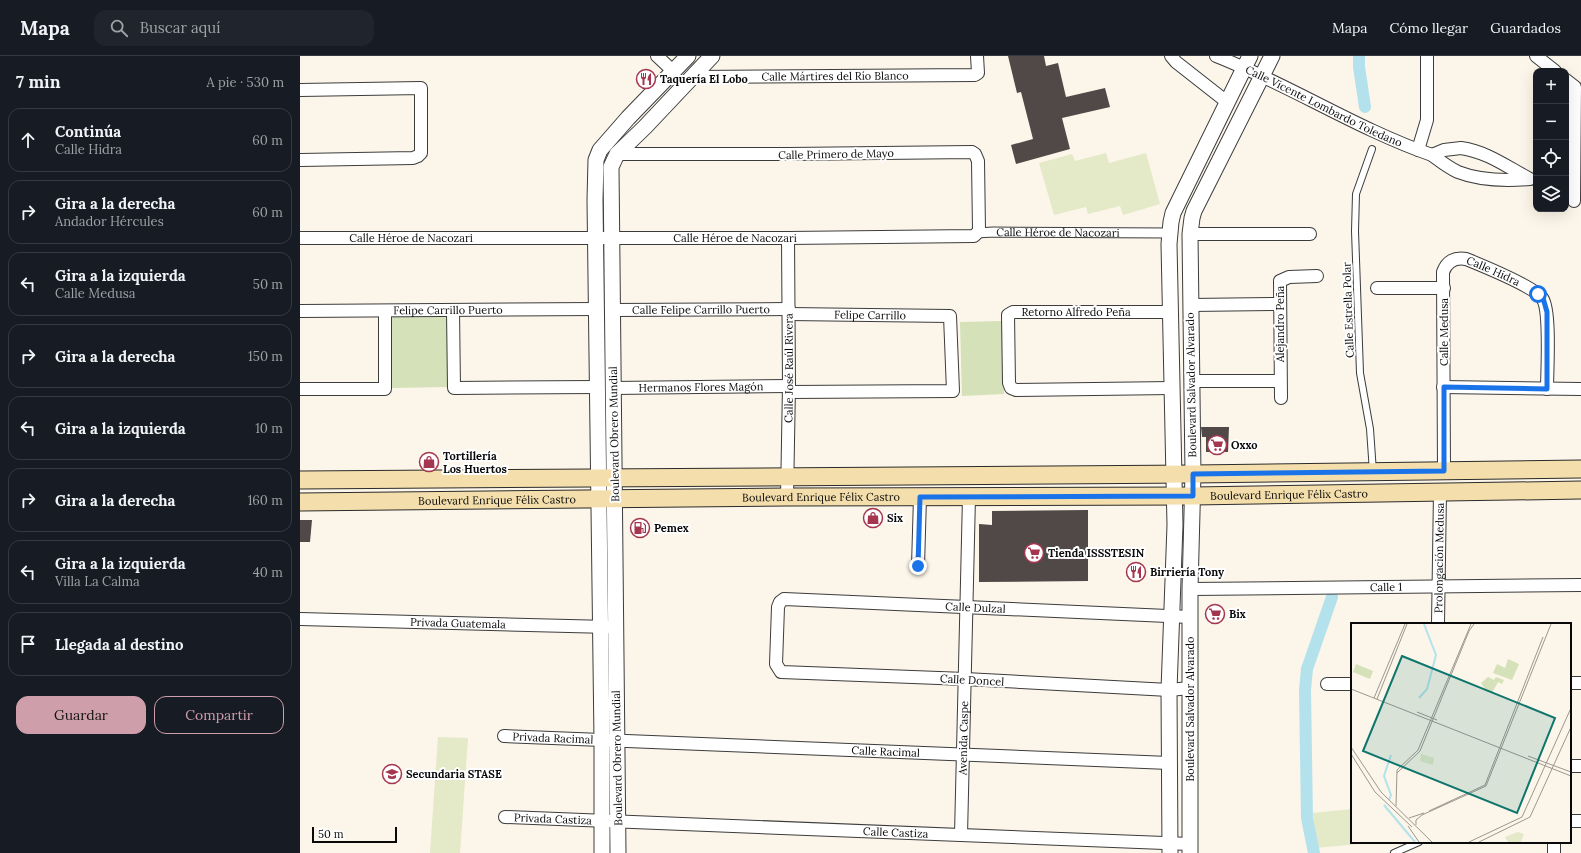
<!DOCTYPE html>
<html lang="es">
<head>
<meta charset="utf-8">
<style>
	body { margin:0; font-family:Lora,serif; background:#20242c; color:#f1f3f6 }
	.controls { position:absolute; right:12px; top:12px; display:grid; overflow:hidden; border-radius:8px; box-shadow:0 4px 16px #0002 }
	.controls button { width:36px; height:36px; display:grid; place-items:center; padding:0; border:0; border-bottom:1px solid #363941; background:#171b24; color:#f1f3f6; font:20px sans-serif }
	.scale { position:absolute; left:12px; bottom:10px; width:85px; box-sizing:border-box; padding-left:4px; border:2px solid #090909; border-top:0; font-size:11px; line-height:14px; white-space:nowrap; color:#090909; -webkit-text-stroke:3px #fff; paint-order:stroke }
	.stop { position:absolute; width:12px; height:12px; margin:-9px; border:3px solid #1a73e8; border-radius:50%; background:#fff }
	.stop.end { background:#1a73e8; border-color:#fff; box-shadow:0 1px 4px #0008 }
	.list { margin:0; padding:0; list-style:none }
	h2 { display:flex; justify-content:space-between; align-items:center; height:52px; margin:0; padding:0 16px; font-size:17px }
	h2 small { font-size:13px; font-weight:400; color:#9ea1a6 }
	.list li { display:grid; grid-template-columns:26px 1fr auto; gap:12px; align-items:center; box-sizing:border-box; height:64px; margin:0 8px 8px; padding:0 8px; border:1px solid #363941; border-radius:12px }
	.list b { display:block; font-size:15px; white-space:nowrap }
	.list p { margin:0; font-size:13px; white-space:nowrap; color:#9ea1a6 }
	.list em { font-size:13px; font-style:normal; color:#9ea1a6 }
	.actions { display:flex; gap:8px; padding:12px 16px }
	.actions a { flex:1; padding:9px 0; border:1px solid #cf9eab; border-radius:12px; text-align:center; font-size:14px; color:#cf9eab }
	.actions .main { background:#cf9eab; color:#111 }
	.icon { flex:none; width:22px; height:22px; fill:none; stroke:currentColor; stroke-width:2; stroke-linecap:round; stroke-linejoin:round }
	.map { position:relative; flex:none; width:1281px; height:797px; overflow:hidden }
	header { display:flex; align-items:center; gap:24px; box-sizing:border-box; height:56px; padding:0 20px; background:#171b24; border-bottom:1px solid #363941 }
	header strong { font-size:19px }
	nav { display:flex; gap:22px; margin-inline-start:auto; font-size:14px }
	.search { width:280px; height:36px; background:#20242c; display:flex; align-items:center; gap:10px; box-sizing:border-box; padding:0 14px; border-radius:12px; color:#9ea1a6; font-size:15px }
	main { display:flex }
	aside { flex:1; background:#171b24 }
	.map>svg:first-child { display:block }
	.green { fill:#d5e1b8 }
	.pitch { fill:#e4e9c8 }
	.lines { fill:none; stroke-linecap:round; stroke-linejoin:round }
	.canal { stroke:#b4e2ec; stroke-width:12 }
	.building { fill:#504947 }
	.service-casing { stroke:#3c3c3c; stroke-width:8 }
	.pedestrian-casing { stroke:#3c3c3c; stroke-width:11 }
	.minor-casing { stroke:#3c3c3c; stroke-width:14 }
	.tertiary-casing { stroke:#3c3c3c; stroke-width:17 }
	.secondary-casing { stroke:#2b2b2b; stroke-width:19 }
	.service { stroke:#fff; stroke-width:6 }
	.pedestrian { stroke:#fff; stroke-width:9 }
	.minor { stroke:#fff; stroke-width:12 }
	.tertiary { stroke:#fff; stroke-width:15 }
	.secondary { stroke:#f4dfac; stroke-width:17 }
	.route { stroke:#1a73e8; stroke-width:5 }
	.labels { text-anchor:middle; dominant-baseline:central; stroke-width:4; stroke-linejoin:round; paint-order:stroke }
	.street-label { font-size:11px; fill:#090909; stroke:#fff }
	.poi-label { font-size:11px; font-weight:bold; fill:#090909; stroke:#fff; text-anchor:start }
	.inset-river { fill:none; stroke:#b4e2ec; stroke-width:2 }
	.inset-road { fill:none; stroke:#9b978f; stroke-width:1 }
	.view { fill:#0f766e; fill-opacity:0.15; stroke:#0f766e; stroke-width:2 }
	.inset-edge { fill:none; stroke:#090909; stroke-width:2 }
</style>
</head>
<body>
<header>
<strong>Mapa</strong>
<div class="search"><svg class="icon" aria-label="search" viewBox="0 0 24 24"><circle cx="10" cy="10" r="6"/><path d="M15 15l6 6"/></svg>Buscar aquí</div>
<nav><a>Mapa</a><a>Cómo llegar</a><a>Guardados</a></nav>
</header>
<main>
<aside>
<h2>7 min<small>A pie · 530 m</small></h2>
<ul class="list">
<li><svg class="icon" aria-label="ahead" viewBox="0 0 24 24"><path d="M12 20V5M6 11l6-6 6 6"/></svg><div><b>Continúa</b><p>Calle Hidra</p></div><em>60 m</em></li>
<li><svg class="icon" aria-label="right" viewBox="0 0 24 24"><path d="M7 20v-9h11M14 6l5 5-5 5"/></svg><div><b>Gira a la derecha</b><p>Andador Hércules</p></div><em>60 m</em></li>
<li><svg class="icon" aria-label="left" viewBox="0 0 24 24"><path d="M17 20v-9H6M10 6l-5 5 5 5"/></svg><div><b>Gira a la izquierda</b><p>Calle Medusa</p></div><em>50 m</em></li>
<li><svg class="icon" aria-label="right" viewBox="0 0 24 24"><path d="M7 20v-9h11M14 6l5 5-5 5"/></svg><div><b>Gira a la derecha</b></div><em>150 m</em></li>
<li><svg class="icon" aria-label="left" viewBox="0 0 24 24"><path d="M17 20v-9H6M10 6l-5 5 5 5"/></svg><div><b>Gira a la izquierda</b></div><em>10 m</em></li>
<li><svg class="icon" aria-label="right" viewBox="0 0 24 24"><path d="M7 20v-9h11M14 6l5 5-5 5"/></svg><div><b>Gira a la derecha</b></div><em>160 m</em></li>
<li><svg class="icon" aria-label="left" viewBox="0 0 24 24"><path d="M17 20v-9H6M10 6l-5 5 5 5"/></svg><div><b>Gira a la izquierda</b><p>Villa La Calma</p></div><em>40 m</em></li>
<li><svg class="icon" aria-label="arrive" viewBox="0 0 24 24"><path d="M6 21V4h12l-3 4 3 4H6"/></svg><div><b>Llegada al destino</b></div></li>
</ul>
<div class="actions"><a class="main">Guardar</a><a>Compartir</a></div>
</aside>
<div class="map">
<svg width="1281" height="797" viewBox="0 0 1281 797">
	<rect width="100%" height="100%" fill="#fcf5e9"/>
	<g class="green">
		<polygon points="147,260 148,331 91,332 92,261"/>
		<polygon points="702,265 704,338 662,340 660,266"/>
	</g>
	<g class="pitch">
		<polygon points="806,97 809,107 846,97 860,148 823,159 820,150 788,158 786,151 754,159 739,107 772,98 775,105"/>
		<polygon points="138,681 168,682 160,797 130,797"/>
		<polygon points="1052,753 1052,786 1080,786 1016,792 1013,757"/>
	</g>
	<g class="lines">
		<g class="canal">
			<polyline points="1059,0 1059,11 1065,51"/>
			<polyline points="1014,797 1007,762 1005,634 1007,613 1032,541"/>
		</g>
	</g>
	<g class="building">
		<polygon points="708,0 744,0 746,10 758,7 766,41 805,32 810,51 762,62 770,93 716,108 711,89 733,83 721,36 717,37"/>
		<polygon points="901,371 929,371 928,396 906,396 906,381 902,381"/>
		<polygon points="788,454 788,525 679,526 679,468 692,469 692,455"/>
		<polygon points="0,464 12,464 10,486 0,486"/>
	</g>
	<g class="lines">
		<defs>
			<g id="service">
				<polyline points="1072,93 1056,138 1055,175 1060,317 1070,373 1073,416"/>
				<polyline points="1094,797 1119,786"/>
			</g>
			<g id="pedestrian">
				<path id="s1" d="M677,177l16,-1 177,1"/>
			</g>
			<g id="minor">
				<polyline points="357,0 374,16"/>
				<polyline points="871,0 876,6 927,46"/>
				<path id="s2" d="M916,0c74,29 141,73 216,99"/>
				<polyline points="1236,0 1255,15"/>
				<path id="s3" d="M393,21l282,-2 3,-2 -1,-17"/>
				<polyline points="1266,24 1275,31 1274,145"/>
				<polyline points="0,34 121,32 121,97 118,100 113,102 0,104"/>
				<path d="M1161,92c27,4 46,19 69,31 -24,2 -49,2 -72,-7 -9,-4 -18,-11 -26,-17l12,-5z"/>
				<polyline points="1118,94 1127,64 1127,0"/>
				<polyline points="890,178 1010,178"/>
				<path id="s4" d="M0,182h488l186,-2 3,-3 2,-3 -1,-69 -3,-7 -3,-2 -184,2h-171"/>
				<polyline points="1077,232 1144,232"/>
				<polyline points="890,249 979,248"/>
				<path id="s5" d="M312,254l177,-1"/>
				<path id="s6" d="M0,255l297,-2"/>
				<polyline points="153,255 154,332 297,331"/>
				<polyline points="871,256 713,256 708,259 709,327 711,332 716,334 872,332"/>
				<path id="s7" d="M489,258l161,2 3,75 -164,1"/>
				<polyline points="891,325 980,325"/>
				<polyline points="1143,331 1281,333"/>
				<path id="s8" d="M313,332l176,-2"/>
				<polyline points="0,333 85,333 85,255"/>
				<polyline points="981,342 980,225 989,221 1017,220"/>
				<path id="s9" d="M1144,415l-1,-199c4,-11 12,-15 23,-13 17,7 67,27 76,39 9,11 5,74 5,91"/>
				<path id="s10" d="M487,441l2,-111 -1,-148"/>
				<polyline points="618,510 620,441"/>
				<path id="s11" d="M890,533l391,-4"/>
				<path id="s12" d="M0,563l309,8"/>
				<path id="s13" d="M1138,568l2,-132"/>
				<polyline points="1270,627 1281,627"/>
				<polyline points="1027,628 1052,628"/>
				<path id="s14" d="M890,632l-21,2 -204,-11 -184,-7 -5,-8 2,-57 2,-5 4,-3 406,18"/>
				<path id="s15" d="M204,680l665,27"/>
				<polyline points="1270,710 1281,710"/>
				<path id="s16" d="M205,761l685,27"/>
				<polyline points="1270,765 1281,765"/>
				<path id="s17" d="M661,779l8,-338"/>
				<polyline points="1254,786 1254,797"/>
			</g>
			<g id="tertiary">
				<polyline points="302,797 302,684 295,144 296,104 300,94 328,62 388,0"/>
				<polyline points="318,797 311,111 317,98 345,71 412,0"/>
				<polyline points="870,797 869,634 875,469 869,188 871,166 873,157 950,0"/>
				<polyline points="890,797 890,533 893,418 890,178 892,162 894,155 972,0"/>
			</g>
			<g id="secondary">
				<polyline points="0,424 893,418 1281,413"/>
				<path id="s18" d="M0,446l487,-5 406,-1 388,-6"/>
			</g>
		</defs>
		<use href="#service" class="service-casing"/>
		<use href="#pedestrian" class="pedestrian-casing"/>
		<use href="#minor" class="minor-casing"/>
		<use href="#tertiary" class="tertiary-casing"/>
		<use href="#secondary" class="secondary-casing"/>
		<use href="#service" class="service"/>
		<use href="#pedestrian" class="pedestrian"/>
		<use href="#minor" class="minor"/>
		<use href="#tertiary" class="tertiary"/>
		<use href="#secondary" class="secondary"/>
	</g>
	<g class="lines">
		<polyline class="route" points="618,510 620,441 893,440 893,418 1144,415 1144,331 1247,333 1247,256 1243,242 1238,238"/>
	</g>
	<defs>
		<symbol id="restaurant-ring" viewBox="-11 -11 22 22"><circle r="9.5" fill="#fff" stroke="#a5364f" stroke-width="1.5"/><path d="M-5-6h1v4h1v-4h1v4h1v-4h1v5L-1.5 .5V6h-2V.5L-5-1ZM5-6V6H3V1.5H1.5Q1.5-4 5-6Z" fill="#a5364f"/></symbol>
		<symbol id="supermarket-ring" viewBox="-11 -11 22 22"><circle r="9.5" fill="#fff" stroke="#a5364f" stroke-width="1.5"/><path d="M-6-5.5h2.5l.6 2H6L4.5 2H-2.5L-4.4-4H-6ZM-1.5 3.2a1.3 1.3 0 1 0 .1 0ZM3 3.2a1.3 1.3 0 1 0 .1 0Z" fill="#a5364f"/></symbol>
		<symbol id="shop-ring" viewBox="-11 -11 22 22"><circle r="9.5" fill="#fff" stroke="#a5364f" stroke-width="1.5"/><path d="M-5-2.5h2.3a2.7 3.5 0 0 1 5.4 0H5L5.5 6h-11ZM-1.5-2.5h3a1.5 2.3 0 0 0-3 0Z" fill="#a5364f"/></symbol>
		<symbol id="fuel-ring" viewBox="-11 -11 22 22"><circle r="9.5" fill="#fff" stroke="#a5364f" stroke-width="1.5"/><path d="M-5.5-6h7V0h2V4h1.3V-2.5L3-4.5l.8-.8L6-3V5H2.5V1h-1V6h-7ZM-4.2-4.7v3.2H.2V-4.7Z" fill="#a5364f"/></symbol>
		<symbol id="school-ring" viewBox="-11 -11 22 22"><circle r="9.5" fill="#fff" stroke="#a5364f" stroke-width="1.5"/><path d="M0-5L7-2L0 1L-7-2ZM-4 1L0 2.5L4 1V4Q0 6-4 4Z" fill="#a5364f"/></symbol>
	</defs>
	<g fill-rule="evenodd">
		<use href="#restaurant-ring" x="335" y="12" width="22" height="22"/>
		<use href="#supermarket-ring" x="906" y="378" width="22" height="22"/>
		<use href="#shop-ring" x="118" y="395" width="22" height="22"/>
		<use href="#shop-ring" x="562" y="451" width="22" height="22"/>
		<use href="#fuel-ring" x="329" y="461" width="22" height="22"/>
		<use href="#supermarket-ring" x="723" y="486" width="22" height="22"/>
		<use href="#restaurant-ring" x="825" y="505" width="22" height="22"/>
		<use href="#supermarket-ring" x="904" y="547" width="22" height="22"/>
		<use href="#school-ring" x="81" y="707" width="22" height="22"/>
	</g>
	<g class="labels">
		<g class="street-label">
			<text stroke="none"><textPath href="#s3" startOffset="142">Calle Mártires del Río Blanco</textPath></text>
			<text stroke="none"><textPath href="#s2" startOffset="119">Calle Vicente Lombardo Toledano</textPath></text>
			<text transform="translate(536 98) rotate(-1)">Calle Primero de Mayo</text>
			<text stroke="none"><textPath href="#s1" startOffset="81">Calle Héroe de Nacozari</textPath></text>
			<text stroke="none"><textPath href="#s4" startOffset="111">Calle Héroe de Nacozari</textPath></text>
			<text stroke="none"><textPath href="#s4" startOffset="435">Calle Héroe de Nacozari</textPath></text>
			<text stroke="none"><textPath href="#s9" startOffset="258">Calle Hidra</textPath></text>
			<text stroke="none"><textPath href="#s6" startOffset="148">Felipe Carrillo Puerto</textPath></text>
			<text stroke="none"><textPath href="#s5" startOffset="89">Calle Felipe Carrillo Puerto</textPath></text>
			<text transform="translate(1048 254) rotate(-92)">Calle Estrella Polar</text>
			<text x="776" y="256">Retorno Alfredo Peña</text>
			<text stroke="none"><textPath href="#s7" startOffset="81">Felipe Carrillo</textPath></text>
			<text transform="translate(980 268) rotate(-90)">Alejandro Peña</text>
			<text transform="translate(1144 276) rotate(-90)">Calle Medusa</text>
			<text stroke="none"><textPath href="#s10" startOffset="129">Calle José Raúl Rivera</textPath></text>
			<text transform="translate(891 329) rotate(-91)">Boulevard Salvador Alvarado</text>
			<text stroke="none"><textPath href="#s8" startOffset="88">Hermanos Flores Magón</textPath></text>
			<text transform="translate(314 378) rotate(-91)">Boulevard Obrero Mundial</text>
			<text stroke="none"><textPath href="#s18" startOffset="989">Boulevard Enrique Félix Castro</textPath></text>
			<text stroke="none"><textPath href="#s18" startOffset="521">Boulevard Enrique Félix Castro</textPath></text>
			<text stroke="none"><textPath href="#s18" startOffset="197">Boulevard Enrique Félix Castro</textPath></text>
			<text stroke="none"><textPath href="#s13" startOffset="66">Prolongación Medusa</textPath></text>
			<text stroke="none"><textPath href="#s11" startOffset="196">Calle 1</textPath></text>
			<text stroke="none"><textPath href="#s14" startOffset="678">Calle Dulzal</textPath></text>
			<text stroke="none"><textPath href="#s12" startOffset="158">Privada Guatemala</textPath></text>
			<text transform="translate(672 624) rotate(3)">Calle Doncel</text>
			<text transform="translate(890 653) rotate(-90)">Boulevard Salvador Alvarado</text>
			<text stroke="none"><textPath href="#s15" startOffset="49">Privada Racimal</textPath></text>
			<text stroke="none"><textPath href="#s17" startOffset="97">Avenida Caspe</textPath></text>
			<text stroke="none"><textPath href="#s15" startOffset="382">Calle Racimal</textPath></text>
			<text transform="translate(317 702) rotate(-91)">Boulevard Obrero Mundial</text>
			<text stroke="none"><textPath href="#s16" startOffset="48">Privada Castiza</textPath></text>
			<text stroke="none"><textPath href="#s16" startOffset="391">Calle Castiza</textPath></text>
		</g>
		<g class="poi-label">
			<text x="360" y="23">Taquería El Lobo</text>
			<text x="931" y="389">Oxxo</text>
			<text x="143" y="400">Tortillería<tspan x="143" dy="13">Los Huertos</tspan></text>
			<text x="587" y="462">Six</text>
			<text x="354" y="472">Pemex</text>
			<text x="748" y="497">Tienda ISSSTESIN</text>
			<text x="850" y="516">Birriería Tony</text>
			<text x="929" y="558">Bix</text>
			<text x="106" y="718">Secundaria STASE</text>
		</g>
	</g>
	<g transform="translate(1051 567)">
		<rect width="220" height="220" fill="#fcf5e9"/>
		<path d="M157,36l11,5 -7,16 -19,-7 4,-9 8,4zM5,41l17,7 -3,8 -17,-7zM137,54l6,3 2,-3 8,3 -2,4 -4,-2 -6,11 -7,-4 -4,-6z" fill="#d5e1b8"/>
		<path d="M70,131l13,4 -1,7 -13,-4zM167,209l6,2 -3,8h-13l-3,-5z" fill="#e4e9c8"/>
		<path class="inset-river" d="M68,75l8,-9 9,-34 -12,-31M38,177l2,-5 -7,-19 7,-21M33,182l31,37"/>
		<path class="inset-road" d="M0,66l220,87M23,75l31,-74M26,76l30,-75M66,89l20,8M0,124l30,45 51,50M0,131l24,38 37,35M177,133l43,16M46,150l23,-22 49,-120 5,-7M45,183l1,-36 21,-20 53,-126M78,188l56,-26 58,-148M58,195l15,-5M65,202v-5l6,-5 64,-29 65,-162M57,203l11,16M118,219l53,-25 49,-109M128,219l51,-25 41,-90"/>
		<path class="view" d="M51,33l153,62 -38,95 -154,-62z"/>
		<rect width="220" height="220" class="inset-edge"/>
	</g>
</svg>
<div class="controls">
<button>+</button>
<button>−</button>
<button><svg class="icon" aria-label="locate" viewBox="0 0 24 24"><circle cx="12" cy="12" r="6"/><path d="M12 2v4M12 18v4M2 12h4M18 12h4"/></svg></button>
<button><svg class="icon" aria-label="layers" viewBox="0 0 24 24"><path d="M12 4l9 5-9 5-9-5zM3 14l9 5 9-5"/></svg></button>
</div>
<div class="scale">50 m</div>
<div class="stop" style="left:1238px;top:238px"></div>
<div class="stop end" style="left:618px;top:510px"></div>
</div>
</main>
</body>
</html>
